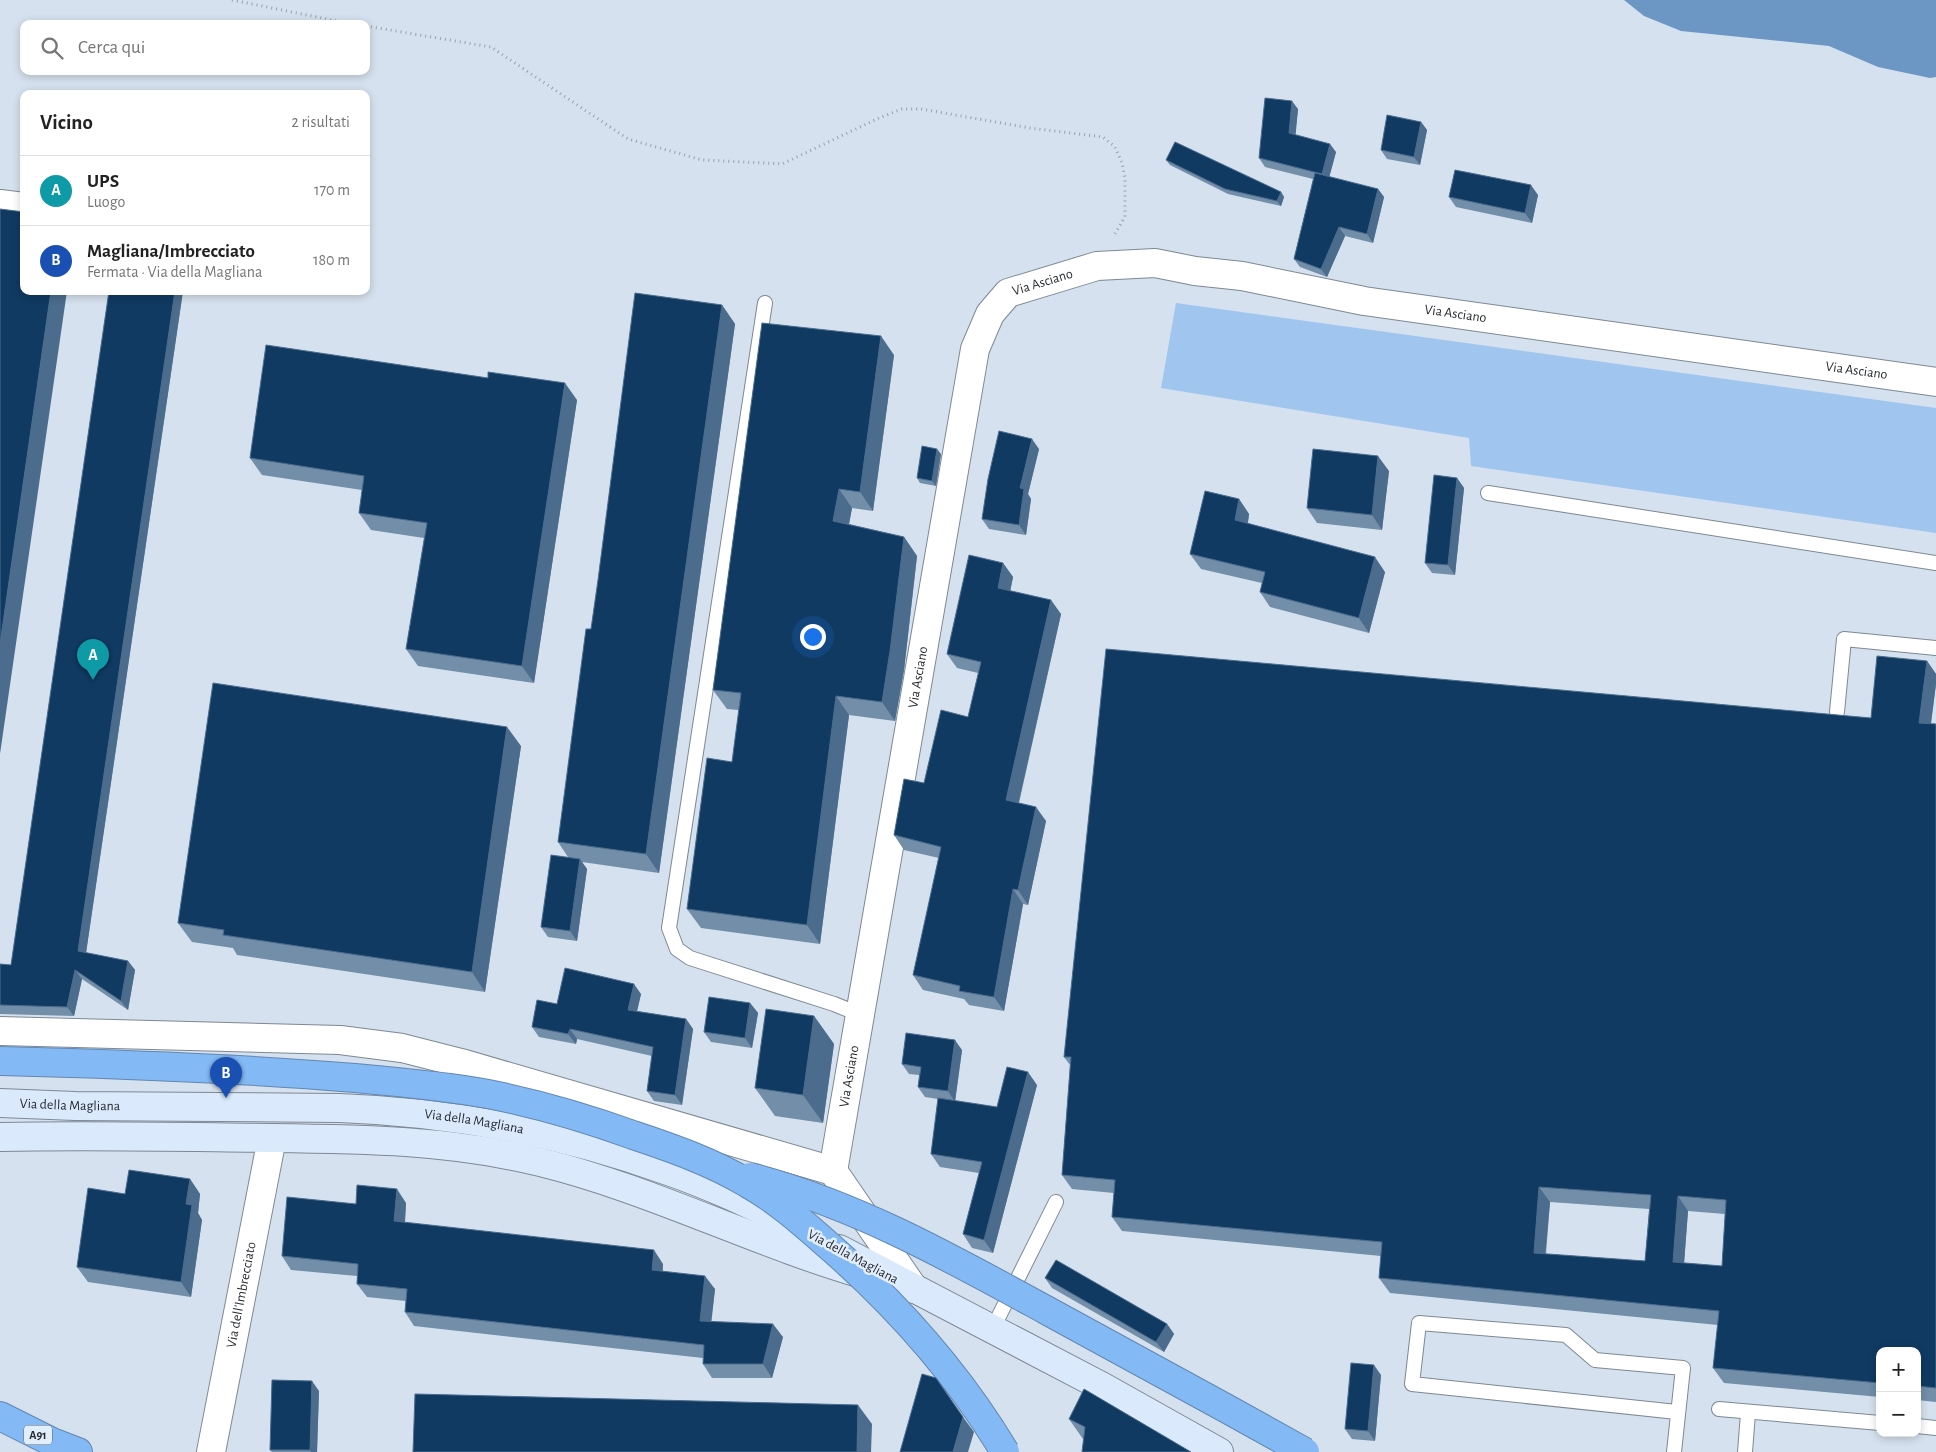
<!DOCTYPE html>
<html lang="it">
<head>
<meta charset="utf-8">
<style>
	body { margin:0; font-family:"Alegreya Sans",sans-serif; background:#f2f2f2; color:#222 }
	.controls { position:absolute; right:15px; bottom:15px; display:grid; overflow:hidden; border-radius:10px; box-shadow:0 2px 8px #0003 }
	.controls button { width:45px; height:45px; display:grid; place-items:center; padding:0; border:0; border-bottom:1px solid #e0e0e0; background:#fff; color:#222; font:25px sans-serif }
	.you { position:absolute; left:812px; top:636px; width:18px; height:18px; margin:-12px; border:4px solid #fff; border-radius:50%; background:#1a73e8; box-shadow:0 0 0 8px #1a73e833 }
	.badge { display:grid; place-items:center; width:32px; height:32px; border-radius:50%; background:#b34c22; color:#fff; font-size:16px; font-weight:700 }
	.pin { position:absolute; translate:-50% -41px; filter:drop-shadow(0 1px 2px #0008) }
	.pin::after { content:''; position:absolute; top:26px; width:18px; height:15px; background:inherit; clip-path:polygon(0 0,100% 0,50% 100%) }
	.list { margin:0; padding:0; list-style:none }
	h2 { display:flex; justify-content:space-between; align-items:center; height:65px; margin:0; padding:0 20px; font-size:21px }
	h2 small { font-size:16px; font-weight:400; color:#767676 }
	.list li { display:grid; grid-template-columns:32px 1fr auto; gap:15px; align-items:center; box-sizing:border-box; height:70px; padding:0 20px; border-top:1px solid #e0e0e0 }
	.list b { display:block; font-size:19px; white-space:nowrap }
	.list p { margin:0; font-size:16px; white-space:nowrap; color:#767676 }
	.list em { font-size:16px; font-style:normal; color:#767676 }
	.icon { flex:none; width:28px; height:28px; fill:none; stroke:currentColor; stroke-width:2; stroke-linecap:round; stroke-linejoin:round }
	.map { position:relative; flex:none; width:1936px; height:1452px; overflow:hidden }
	.search { position:absolute; background:#fff; box-shadow:0 2px 8px #0003; left:20px; top:20px; width:350px; height:55px; display:flex; align-items:center; gap:12px; box-sizing:border-box; padding:0 18px; border-radius:10px; color:#767676; font-size:19px }
	.panel { position:absolute; background:#fff; box-shadow:0 2px 8px #0003; left:20px; top:90px; width:350px; height:205px; border-radius:10px }
	.map>svg:first-child { display:block }
	.green { fill:#a0c6f0 }
	.water { fill:#6c97c5 }
	.lines { fill:none; stroke-linecap:round; stroke-linejoin:round }
	.lane-casing { stroke:#7e8894; stroke-width:16 }
	.street-casing { stroke:#7e8894; stroke-width:30 }
	.secondary-casing { stroke:#7e8894; stroke-width:30 }
	.highway-casing { stroke:#6387af; stroke-width:30 }
	.path { stroke:#98a1ab; stroke-width:3; stroke-dasharray:1 4; stroke-linecap:butt }
	.lane { stroke:#fff; stroke-width:14 }
	.street { stroke:#fff; stroke-width:28 }
	.secondary { stroke:#daeafc; stroke-width:28 }
	.highway { stroke:#83b9f4; stroke-width:28 }
	.highway-bridge-casing { stroke:#6387af; stroke-width:30; stroke-linecap:butt }
	.highway-bridge { stroke:#83b9f4; stroke-width:28 }
	.wall { fill:#728ea8; fill-rule:evenodd }
	.shaded-wall { fill:#4b6c8c }
	.building { fill:#103a62; stroke:#4b6c8c; fill-rule:evenodd }
	.labels { text-anchor:middle; dominant-baseline:central; stroke-width:5; stroke-linejoin:round; paint-order:stroke }
	.shield { fill:#e2eefb; stroke:#5f666d; stroke-width:1 }
	.shield-label { font-size:12px; font-weight:bold; fill:#272b30 }
	.street-label { font-size:14px; fill:#272b30; stroke:#e2eefb }
</style>
</head>
<body>
<div class="map">
<svg width="1936" height="1452" viewBox="0 0 1936 1452">
	<rect width="100%" height="100%" fill="#d5e1ee"/>
	<polygon class="green" points="1176,303 1936,408 1936,533 1471,466 1469,438 1161,388"/>
	<polygon class="water" points="1624,0 1936,0 1936,77 1930,78 1878,67 1829,46 1681,31 1644,16"/>
	<g class="lines">
		<defs>
			<g id="lane">
				<polyline points="765,303 669,928 677,949 690,958 834,1004 861,1015"/>
				<polyline points="1488,493 1936,563"/>
				<polyline points="1837,712 1844,639 1936,648"/>
				<polyline points="992,1330 1056,1202"/>
				<polyline points="1719,1409 1880,1423"/>
				<polyline points="1917,1426 1936,1428"/>
				<polyline points="1674,1452 1683,1368 1595,1360 1566,1335 1419,1323 1412,1384 1677,1412"/>
				<polyline points="1745,1452 1748,1413"/>
			</g>
			<g id="street">
				<polyline points="0,204 24,207"/>
				<polyline points="0,1031 340,1040 402,1048 461,1063 833,1171 914,1289"/>
				<path id="s1" d="M833,1171l142,-822 15,-35 18,-21 89,-27 58,-3 40,8 47,5 122,25 572,81"/>
				<path id="s2" d="M211,1452l61,-314"/>
			</g>
			<g id="secondary">
				<path id="s3" d="M0,1103l75,3 264,2c115,4 221,24 329,63 47,16 91,38 135,59"/>
				<path d="M0,1137c90,-2 180,0 271,1 91,1 180,2 269,24 110,27 213,80 322,112"/>
				<polyline points="839,1249 1103,1387 1219,1452"/>
			</g>
			<g id="highway">
				<polyline points="0,1061 71,1063"/>
				<polyline points="0,1416 52,1442 78,1452"/>
			</g>
		</defs>
		<use href="#lane" class="lane-casing"/>
		<use href="#street" class="street-casing"/>
		<use href="#secondary" class="secondary-casing"/>
		<use href="#highway" class="highway-casing"/>
		<g class="path">
			<polyline points="232,0 352,24"/>
			<polyline points="366,26 491,47 628,139 702,160 782,164 879,118 902,109 921,109 1030,128 1103,137 1115,147 1122,163 1125,178 1125,217 1113,237"/>
		</g>
		<use href="#lane" class="lane"/>
		<use href="#street" class="street"/>
		<use href="#secondary" class="secondary"/>
		<use href="#highway" class="highway"/>
		<defs>
			<g id="highway-bridge">
				<path d="M71,1063c95,3 190,7 284,15 44,4 90,8 133,16 50,10 98,24 145,41 39,13 79,27 114,48 29,16 56,40 81,62 70,61 129,127 177,207"/>
				<path d="M750,1177c105,27 201,81 296,133 86,47 173,94 259,142"/>
			</g>
		</defs>
		<use href="#highway-bridge" class="highway-bridge-casing"/>
		<use href="#highway-bridge" class="highway-bridge"/>
	</g>
	<g class="wall">
		<polygon points="1298,109 1295,135 1336,152 1329,177 1378,189 1384,197 1373,243 1345,236 1327,277 1300,267 1294,259 1313,179 1265,167 1259,158"/>
		<polygon points="1421,122 1427,130 1420,165 1387,159 1381,150"/>
		<polygon points="1166,160 1281,192 1284,197 1281,206 1228,194 1170,165"/>
		<polygon points="1538,195 1532,223 1456,207 1449,197"/>
		<polygon points="109,291 183,291 86,953 128,961 135,970 128,1010 82,979 74,1016 0,1014 0,964 11,965"/>
		<polygon points="722,305 735,324 659,873 582,862 587,869 577,941 548,937 541,927 568,857 558,842 591,629"/>
		<polygon points="894,355 873,511 852,508 849,524 904,537 917,556 904,670 895,721 849,715 820,944 701,928 687,909 732,762 739,710 727,709 713,690"/>
		<polygon points="577,400 534,683 418,666 406,649 424,538 371,530 359,513 362,490 262,475 250,458"/>
		<polygon points="1039,449 1028,494 1031,499 1026,535 989,529 982,519"/>
		<polygon points="941,454 936,486 920,483 917,478"/>
		<polygon points="1389,471 1382,530 1317,523 1307,508"/>
		<polygon points="1457,478 1464,488 1455,575 1432,573 1425,563"/>
		<polygon points="1239,499 1249,514 1248,523 1385,572 1369,633 1270,607 1260,592 1262,583 1201,569 1190,554"/>
		<polygon points="1003,563 1013,577 1010,591 1061,614 1019,803 1046,821 1028,905 1023,904 1004,1011 969,1005 964,999 923,990 913,975 939,858 904,850 894,835 924,783 968,717 978,673 957,668 947,654"/>
		<path d="M1927,661l9,13v10l-5,40h5v678l-19,-2v-49h-37v46l-156,-14 -11,-15 5,-43 -328,-32 -11,-15 2,-22 -259,-25 -10,-14 2,-24 -42,-4 -10,-14 8,-110 -6,-8 807,-339zM1550,1202l99,7 -4,52 -99,-7zM1688,1211l37,3 -3,52 -38,-3z"/>
		<polygon points="521,746 485,992 237,955 233,948 192,942 178,923"/>
		<polygon points="641,994 637,1011 686,1019 693,1029 682,1105 654,1101 647,1091 652,1056 577,1039 576,1044 539,1037 532,1027 557,1004"/>
		<polygon points="750,1003 758,1013 752,1048 711,1042 704,1032"/>
		<polygon points="814,1016 834,1044 823,1123 775,1116 755,1088"/>
		<polygon points="962,1050 955,1101 997,1107 1037,1085 993,1253 972,1248 963,1234 979,1173 940,1167 931,1154 938,1099 925,1097 918,1087 919,1075 909,1074 902,1064"/>
		<polygon points="190,1179 200,1194 198,1213 202,1220 191,1297 88,1282 77,1267 125,1194"/>
		<polygon points="406,1203 405,1223 663,1264 663,1271 715,1289 711,1321 783,1337 772,1378 712,1378 703,1364 703,1358 414,1326 405,1312 406,1301 367,1297 357,1284 357,1276 291,1270 282,1256 356,1204"/>
		<polygon points="1045,1278 1167,1324 1174,1334 1164,1352 1052,1288"/>
		<polygon points="1381,1375 1375,1441 1352,1439 1345,1429"/>
		<polygon points="319,1391 317,1452 272,1452 270,1450"/>
		<polygon points="1069,1419 1191,1452 1083,1439"/>
	</g>
	<g class="shaded-wall">
		<polygon points="1292,101 1298,109 1295,141 1289,133"/>
		<polygon points="1421,122 1427,130 1420,165 1414,157"/>
		<polygon points="1330,144 1336,152 1328,182 1322,174"/>
		<polygon points="1531,185 1538,195 1532,223 1525,213"/>
		<polygon points="1378,189 1384,197 1373,243 1367,234"/>
		<polygon points="1281,192 1284,197 1281,206 1277,201"/>
		<polygon points="1339,227 1345,236 1327,277 1321,269"/>
		<polygon points="51,291 67,291 0,754 0,644"/>
		<polygon points="175,291 183,291 85,960 78,951"/>
		<polygon points="722,305 735,324 659,873 646,854"/>
		<polygon points="881,336 894,355 873,511 860,492"/>
		<polygon points="565,383 577,400 534,683 522,666"/>
		<polygon points="1032,439 1039,449 1028,494 1031,499 1026,535 1019,525 1020,488"/>
		<polygon points="937,449 941,454 936,486 932,481"/>
		<polygon points="1378,456 1389,471 1382,530 1372,515"/>
		<polygon points="1457,478 1464,488 1455,575 1448,565"/>
		<polygon points="839,489 852,508 846,540 833,521"/>
		<polygon points="1239,499 1249,514 1246,535 1235,520"/>
		<polygon points="904,537 917,556 904,670 895,721 882,702"/>
		<polygon points="1375,557 1385,572 1369,633 1359,618"/>
		<polygon points="1003,563 1013,577 1008,602 998,588"/>
		<polygon points="1051,600 1061,614 1016,814 1006,800"/>
		<polygon points="1927,661 1936,674 1936,684 1929,737 1919,723"/>
		<polygon points="836,696 849,715 820,944 807,925"/>
		<polygon points="507,727 521,746 485,992 472,972"/>
		<polygon points="1036,807 1046,821 1028,905 1018,890"/>
		<polygon points="580,859 587,869 577,941 570,931"/>
		<polygon points="1013,889 1023,904 1004,1011 994,997"/>
		<polygon points="128,961 135,970 128,1010 121,1001"/>
		<polygon points="75,970 82,979 74,1016 67,1007"/>
		<polygon points="634,984 641,994 635,1020 628,1010"/>
		<polygon points="750,1003 758,1013 752,1048 745,1038"/>
		<polygon points="814,1016 834,1044 823,1123 803,1095"/>
		<polygon points="686,1019 693,1029 682,1105 675,1095"/>
		<polygon points="570,1029 577,1039 576,1044 568,1034"/>
		<polygon points="955,1040 962,1050 955,1102 948,1091"/>
		<polygon points="1028,1072 1037,1085 993,1253 984,1240"/>
		<polygon points="190,1179 200,1194 198,1213 202,1220 191,1297 181,1282 186,1204"/>
		<polygon points="1539,1187 1550,1202 1544,1268 1534,1253"/>
		<polygon points="397,1189 406,1203 404,1235 394,1221"/>
		<polygon points="1678,1196 1688,1211 1683,1277 1673,1262"/>
		<polygon points="654,1250 663,1264 661,1284 652,1270"/>
		<polygon points="705,1276 715,1289 710,1334 700,1321"/>
		<polygon points="773,1324 783,1337 772,1378 763,1364"/>
		<polygon points="1167,1324 1174,1334 1164,1352 1156,1342"/>
		<polygon points="1374,1365 1381,1375 1375,1441 1368,1431"/>
		<polygon points="312,1381 319,1391 317,1452 311,1452 310,1450"/>
		<polygon points="858,1405 872,1424 871,1452 857,1452"/>
		<polygon points="963,1417 974,1432 968,1452 953,1452"/>
	</g>
	<g class="building">
		<polygon points="1265,98 1292,101 1289,133 1330,144 1322,174 1259,158"/>
		<polygon points="1387,115 1421,122 1414,157 1381,150"/>
		<polygon points="1175,142 1281,192 1277,201 1225,189 1166,160"/>
		<polygon points="1455,170 1531,185 1525,213 1449,197"/>
		<polygon points="1315,173 1378,189 1367,234 1339,227 1321,269 1294,259"/>
		<polygon points="0,209 24,212 24,291 51,291 0,644"/>
		<polygon points="109,291 175,291 78,951 128,961 121,1001 75,970 67,1007 0,1005 0,964 11,965"/>
		<polygon points="635,293 722,305 646,854 558,842 586,629 591,629 598,580"/>
		<polygon points="762,323 881,336 860,492 839,489 833,521 904,537 890,651 882,702 836,696 807,925 687,909 707,758 732,762 741,693 713,690"/>
		<polygon points="266,345 488,378 488,372 565,383 522,666 406,649 427,523 359,513 364,476 250,458"/>
		<polygon points="999,431 1032,439 1020,488 1024,489 1019,525 982,519 988,479"/>
		<polygon points="922,446 937,449 932,481 917,478"/>
		<polygon points="1313,449 1378,456 1372,515 1307,508"/>
		<polygon points="1434,475 1457,478 1448,565 1425,563"/>
		<polygon points="1205,491 1239,499 1235,520 1375,557 1359,618 1260,592 1265,572 1190,554"/>
		<polygon points="969,555 1003,563 998,588 1051,600 1006,800 1036,807 1018,890 1013,889 994,997 959,991 960,986 913,975 941,847 894,835 904,779 924,783 941,710 968,717 981,662 947,654"/>
		<path d="M1106,649l765,69 6,-62 50,5 -8,62 17,1v664l-19,-2v-35h-37v32l-167,-15 6,-57 -340,-33 3,-36 -270,-25 3,-37 -53,-5 9,-118h-7zM1539,1187l112,8 -6,66 -111,-8zM1678,1196l48,4 -4,66 -49,-4z"/>
		<polygon points="213,683 507,727 472,972 223,935 224,930 178,923"/>
		<polygon points="551,855 580,859 570,931 541,927"/>
		<polygon points="565,968 634,984 628,1010 686,1019 675,1095 647,1091 653,1047 570,1029 568,1034 532,1027 537,1000 557,1004"/>
		<polygon points="709,997 750,1003 745,1038 704,1032"/>
		<polygon points="766,1009 814,1016 803,1095 755,1088"/>
		<polygon points="906,1033 955,1040 948,1091 918,1087 921,1067 902,1064"/>
		<polygon points="1007,1067 1028,1072 984,1240 963,1234 982,1162 931,1154 938,1098 997,1107"/>
		<polygon points="129,1170 190,1179 186,1204 192,1205 181,1282 77,1267 88,1188 125,1194"/>
		<polygon points="357,1185 397,1189 394,1221 654,1250 652,1270 705,1276 700,1321 773,1324 763,1364 703,1364 704,1345 405,1312 407,1289 357,1284 358,1264 282,1256 287,1197 356,1204"/>
		<polygon points="1056,1260 1167,1324 1156,1342 1045,1278"/>
		<polygon points="1351,1363 1374,1365 1368,1431 1345,1429"/>
		<polygon points="922,1374 936,1378 963,1417 953,1452 900,1452"/>
		<polygon points="272,1380 312,1381 310,1450 270,1450"/>
		<polygon points="1084,1389 1191,1452 1082,1452 1085,1427 1069,1419"/>
		<polygon points="415,1394 858,1405 857,1452 413,1452"/>
	</g>
	<g class="labels">
		<rect class="shield" x="24" y="1425.5" width="28" height="19" rx="4"/>
		<g class="shield-label">
			<text x="38" y="1435">A91</text>
		</g>
		<g class="street-label">
			<text stroke="none"><textPath href="#s1" startOffset="936">Via Asciano</textPath></text>
			<text stroke="none"><textPath href="#s1" startOffset="1356">Via Asciano</textPath></text>
			<text stroke="none"><textPath href="#s1" startOffset="1761">Via Asciano</textPath></text>
			<text stroke="none"><textPath href="#s1" startOffset="501">Via Asciano</textPath></text>
			<text stroke="none"><textPath href="#s1" startOffset="96">Via Asciano</textPath></text>
			<text stroke="none"><textPath href="#s3" startOffset="70">Via della Magliana</textPath></text>
			<text stroke="none"><textPath href="#s3" startOffset="475">Via della Magliana</textPath></text>
			<text transform="translate(853 1257) rotate(28)">Via della Magliana</text>
			<text stroke="none"><textPath href="#s2" startOffset="160">Via dell'Imbrecciato</textPath></text>
		</g>
	</g>
</svg>
<div class="controls">
<button>+</button>
<button>−</button>
</div>
<div class="you"></div>
<div class="pin badge" style="left:93px;top:680px;background:#0f9aa8">A</div>
<div class="pin badge" style="left:226px;top:1098px;background:#1a4fb4">B</div>
<div class="search"><svg class="icon" aria-label="search" viewBox="0 0 24 24"><circle cx="10" cy="10" r="6"/><path d="M15 15l6 6"/></svg>Cerca qui</div>
<section class="panel">
<h2>Vicino<small>2 risultati</small></h2>
<ul class="list">
<li><span class="badge" style="background:#0f9aa8">A</span><div><b>UPS</b><p>Luogo</p></div><em>170 m</em></li>
<li><span class="badge" style="background:#1a4fb4">B</span><div><b>Magliana/Imbrecciato</b><p>Fermata · Via della Magliana</p></div><em>180 m</em></li>
</ul>
</section>
</div>
</body>
</html>
